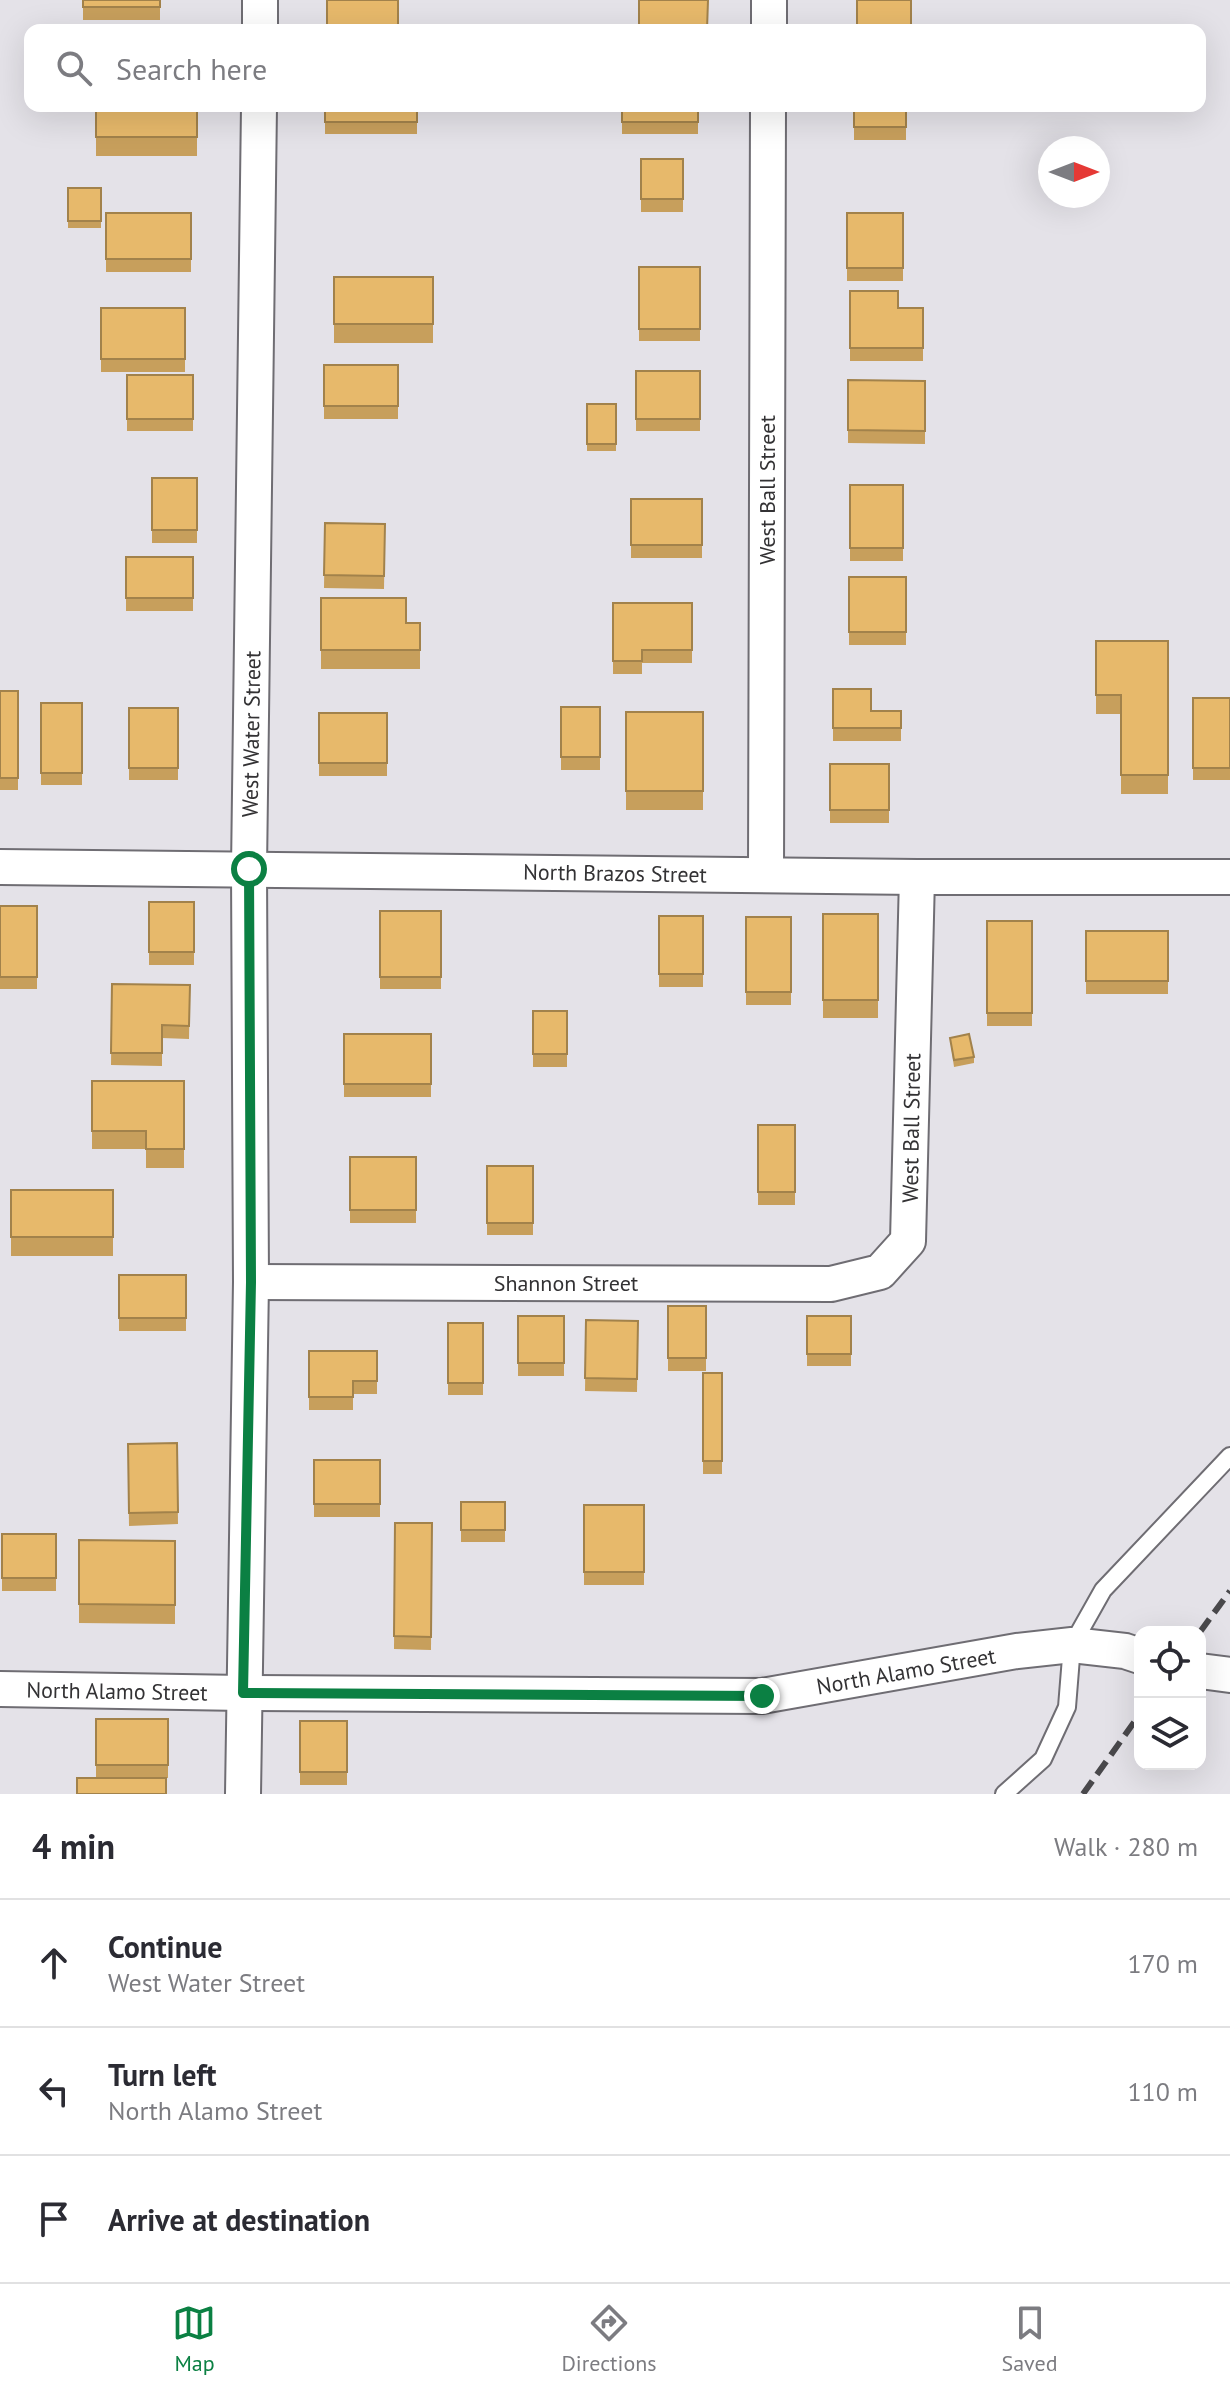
<!DOCTYPE html>
<html lang="en">
<head>
<meta charset="utf-8">
<style>
	body { margin:0; font-family:"PT Sans",sans-serif; background:#f2f2f3; color:#2b2b33 }
	.controls { position:absolute; right:24px; bottom:24px; display:grid; overflow:hidden; border-radius:16px; box-shadow:0 8px 32px #0002 }
	.controls button { width:72px; height:72px; display:grid; place-items:center; padding:0; border:0; border-bottom:2px solid #e1e1e2; background:#fff; color:#2b2b33; font:40px sans-serif }
	.compass { position:absolute; left:1038px; top:136px; width:72px; height:72px; border-radius:50%; background:#fff; box-shadow:0 8px 32px #0002; rotate:90deg }
	.stop { position:absolute; width:24px; height:24px; margin:-18px; border:6px solid #0b8043; border-radius:50%; background:#fff }
	.stop.end { background:#0b8043; border-color:#fff; box-shadow:0 2px 8px #0008 }
	.list { margin:0; padding:0; list-style:none }
	h2 { display:flex; justify-content:space-between; align-items:center; height:104px; margin:0; padding:0 32px; font-size:34px }
	h2 small { font-size:26px; font-weight:400; color:#7c7c81 }
	.list li { display:grid; grid-template-columns:52px 1fr auto; gap:24px; align-items:center; box-sizing:border-box; height:128px; padding:0 32px; border-top:2px solid #e1e1e2 }
	.list b { display:block; font-size:30px; white-space:nowrap }
	.list p { margin:0; font-size:26px; white-space:nowrap; color:#7c7c81 }
	.list em { font-size:26px; font-style:normal; color:#7c7c81 }
	.icon { flex:none; width:44px; height:44px; fill:none; stroke:currentColor; stroke-width:2; stroke-linecap:round; stroke-linejoin:round }
	.map { position:relative; flex:none; width:1230px; height:1794px; overflow:hidden }
	.search { position:absolute; background:#fff; box-shadow:0 8px 32px #0002; left:24px; right:24px; top:24px; height:88px; display:flex; align-items:center; gap:20px; box-sizing:border-box; padding:0 28px; border-radius:16px; color:#7c7c81; font-size:30px }
	.sheet { height:488px; background:#fff }
	nav { display:flex; justify-content:space-around; align-items:center; box-sizing:border-box; height:112px; border-top:2px solid #e1e1e2; background:#fff; font-size:22px; color:#7c7c81 }
	nav a { display:grid; justify-items:center; gap:4px }
	nav .on { color:#0b8043 }
	.map>svg:first-child { display:block }
	.lines { fill:none; stroke-linecap:round; stroke-linejoin:round }
	.lane-casing { stroke:#6f6d73; stroke-width:20 }
	.street-casing { stroke:#6f6d73; stroke-width:38 }
	.lane { stroke:#fff; stroke-width:16 }
	.street { stroke:#fff; stroke-width:34 }
	.rail { stroke:#49484b; stroke-width:6; stroke-dasharray:16 8; stroke-linecap:butt }
	.wall { fill:#c79f5c }
	.building { fill:#e7b96b; stroke:#a2824b; stroke-width:2 }
	.route { stroke:#0b8043; stroke-width:10 }
	.labels { text-anchor:middle; dominant-baseline:central; stroke-width:6; stroke-linejoin:round; paint-order:stroke }
	.street-label { font-size:22px; fill:#333234; stroke:#fff }
</style>
</head>
<body>
<div class="map">
<svg width="1230" height="1794" viewBox="0 0 1230 1794">
	<rect width="100%" height="100%" fill="#e4e2e8"/>
	<g class="lines">
		<defs>
			<polyline id="lane" points="1004,1794 1043,1759 1067,1707 1072,1645 1103,1590 1230,1456"/>
			<g id="street">
				<polyline points="260,30 260,0"/>
				<polyline points="769,30 769,0"/>
				<polyline points="0,867 917,877 1230,877"/>
				<polyline points="766,874 768,106"/>
				<polyline points="251,1282 831,1284 880,1272 908,1241 917,877"/>
				<polyline points="1200,1671 1230,1675"/>
				<polyline points="0,1689 243,1693 762,1696 1017,1651 1072,1645 1125,1651 1140,1656"/>
				<polyline points="243,1794 251,1282 249,869 259,106"/>
			</g>
		</defs>
		<use href="#lane" class="lane-casing"/>
		<use href="#street" class="street-casing"/>
		<use href="#lane" class="lane"/>
		<use href="#street" class="street"/>
		<g class="rail">
			<polyline points="1200,1632 1230,1591"/>
			<polyline points="1083,1794 1140,1714"/>
		</g>
	</g>
	<g class="wall">
		<rect x="83" y="0" width="77" height="20"/>
		<rect x="96" y="106" width="101" height="50"/>
		<rect x="325" y="106" width="92" height="28"/>
		<rect x="622" y="106" width="76" height="28"/>
		<rect x="854" y="106" width="52" height="34"/>
		<rect x="641" y="159" width="42" height="53"/>
		<rect x="68" y="188" width="33" height="40"/>
		<rect x="106" y="213" width="85" height="59"/>
		<rect x="847" y="213" width="56" height="68"/>
		<rect x="639" y="267" width="61" height="74"/>
		<rect x="334" y="277" width="99" height="66"/>
		<polygon points="850,291 898,308 923,308 923,361 850,361"/>
		<rect x="101" y="308" width="84" height="64"/>
		<rect x="324" y="365" width="74" height="54"/>
		<rect x="636" y="371" width="64" height="60"/>
		<rect x="127" y="375" width="66" height="56"/>
		<polygon points="848,380 925,381 925,444 848,443"/>
		<rect x="587" y="404" width="29" height="47"/>
		<rect x="152" y="478" width="45" height="65"/>
		<rect x="850" y="485" width="53" height="76"/>
		<rect x="631" y="499" width="71" height="59"/>
		<polygon points="325,523 385,524 384,589 324,588"/>
		<rect x="126" y="557" width="67" height="54"/>
		<rect x="849" y="577" width="57" height="68"/>
		<polygon points="321,598 406,623 420,623 420,669 321,669"/>
		<polygon points="613,603 692,603 692,663 642,663 642,674 613,674"/>
		<polygon points="1096,641 1168,641 1168,794 1121,794 1121,714 1096,714"/>
		<polygon points="833,689 871,711 901,711 901,741 833,741"/>
		<rect x="0" y="691" width="18" height="99"/>
		<rect x="1193" y="698" width="37" height="82"/>
		<rect x="41" y="703" width="41" height="82"/>
		<rect x="561" y="707" width="39" height="63"/>
		<rect x="129" y="708" width="49" height="72"/>
		<rect x="626" y="712" width="77" height="98"/>
		<rect x="319" y="713" width="68" height="63"/>
		<rect x="830" y="764" width="59" height="59"/>
		<rect x="149" y="902" width="45" height="63"/>
		<rect x="0" y="906" width="37" height="83"/>
		<rect x="380" y="911" width="61" height="78"/>
		<rect x="823" y="914" width="55" height="104"/>
		<rect x="659" y="916" width="44" height="71"/>
		<rect x="746" y="917" width="45" height="88"/>
		<rect x="987" y="921" width="45" height="105"/>
		<rect x="1086" y="931" width="82" height="63"/>
		<polygon points="112,984 190,985 189,1039 162,1038 162,1066 111,1065"/>
		<rect x="533" y="1011" width="34" height="56"/>
		<rect x="344" y="1034" width="87" height="63"/>
		<polygon points="950,1038 974,1057 974,1063 954,1067"/>
		<polygon points="92,1081 184,1081 184,1168 146,1168 146,1149 92,1149"/>
		<rect x="758" y="1125" width="37" height="80"/>
		<rect x="350" y="1157" width="66" height="66"/>
		<rect x="487" y="1166" width="46" height="69"/>
		<rect x="11" y="1190" width="102" height="66"/>
		<rect x="119" y="1275" width="67" height="56"/>
		<rect x="668" y="1306" width="38" height="65"/>
		<rect x="518" y="1316" width="46" height="60"/>
		<rect x="807" y="1316" width="44" height="50"/>
		<polygon points="586,1320 638,1321 637,1392 585,1391"/>
		<rect x="448" y="1323" width="35" height="72"/>
		<polygon points="309,1351 377,1351 377,1394 353,1394 353,1410 309,1410"/>
		<rect x="703" y="1373" width="19" height="101"/>
		<polygon points="177,1443 178,1524 129,1526 128,1444"/>
		<rect x="314" y="1460" width="66" height="57"/>
		<rect x="461" y="1502" width="44" height="40"/>
		<rect x="584" y="1505" width="60" height="80"/>
		<polygon points="395,1523 432,1523 431,1650 394,1649"/>
		<rect x="2" y="1534" width="54" height="57"/>
		<polygon points="79,1540 175,1541 175,1624 79,1623"/>
		<rect x="96" y="1719" width="72" height="59"/>
		<rect x="300" y="1721" width="47" height="64"/>
	</g>
	<g class="building">
		<rect x="83" y="0" width="77" height="7"/>
		<rect x="327" y="0" width="71" height="30"/>
		<polygon points="639,0 708,0 707,30 639,30"/>
		<rect x="857" y="0" width="54" height="29"/>
		<rect x="96" y="106" width="101" height="31"/>
		<rect x="325" y="106" width="92" height="16"/>
		<rect x="622" y="106" width="76" height="16"/>
		<rect x="854" y="106" width="52" height="21"/>
		<rect x="641" y="159" width="42" height="40"/>
		<rect x="68" y="188" width="33" height="33"/>
		<rect x="106" y="213" width="85" height="46"/>
		<rect x="847" y="213" width="56" height="55"/>
		<rect x="639" y="267" width="61" height="62"/>
		<rect x="334" y="277" width="99" height="47"/>
		<polygon points="850,291 898,291 898,308 923,308 923,348 850,348"/>
		<rect x="101" y="308" width="84" height="51"/>
		<rect x="324" y="365" width="74" height="41"/>
		<rect x="636" y="371" width="64" height="48"/>
		<rect x="127" y="375" width="66" height="44"/>
		<polygon points="848,380 925,381 925,431 848,430"/>
		<rect x="587" y="404" width="29" height="40"/>
		<rect x="152" y="478" width="45" height="52"/>
		<rect x="850" y="485" width="53" height="63"/>
		<rect x="631" y="499" width="71" height="46"/>
		<polygon points="325,523 385,524 384,576 324,575"/>
		<rect x="126" y="557" width="67" height="41"/>
		<rect x="849" y="577" width="57" height="55"/>
		<polygon points="321,598 406,598 406,623 420,623 420,650 321,650"/>
		<polygon points="613,603 692,603 692,650 642,650 642,661 613,661"/>
		<polygon points="1096,641 1168,641 1168,775 1121,775 1121,695 1096,695"/>
		<polygon points="833,689 871,689 871,711 901,711 901,728 833,728"/>
		<rect x="0" y="691" width="18" height="87"/>
		<rect x="1193" y="698" width="37" height="70"/>
		<rect x="41" y="703" width="41" height="70"/>
		<rect x="561" y="707" width="39" height="50"/>
		<rect x="129" y="708" width="49" height="60"/>
		<rect x="626" y="712" width="77" height="79"/>
		<rect x="319" y="713" width="68" height="50"/>
		<rect x="830" y="764" width="59" height="46"/>
		<rect x="149" y="902" width="45" height="50"/>
		<rect x="0" y="906" width="37" height="71"/>
		<rect x="380" y="911" width="61" height="66"/>
		<rect x="823" y="914" width="55" height="86"/>
		<rect x="659" y="916" width="44" height="58"/>
		<rect x="746" y="917" width="45" height="75"/>
		<rect x="987" y="921" width="45" height="92"/>
		<rect x="1086" y="931" width="82" height="50"/>
		<polygon points="112,984 190,985 189,1026 162,1025 162,1053 111,1053"/>
		<rect x="533" y="1011" width="34" height="43"/>
		<rect x="344" y="1034" width="87" height="50"/>
		<polygon points="969,1034 974,1057 954,1060 950,1038"/>
		<polygon points="92,1081 184,1081 184,1149 146,1149 146,1131 92,1131"/>
		<rect x="758" y="1125" width="37" height="67"/>
		<rect x="350" y="1157" width="66" height="53"/>
		<rect x="487" y="1166" width="46" height="57"/>
		<rect x="11" y="1190" width="102" height="47"/>
		<rect x="119" y="1275" width="67" height="43"/>
		<rect x="668" y="1306" width="38" height="52"/>
		<rect x="518" y="1316" width="46" height="47"/>
		<rect x="807" y="1316" width="44" height="38"/>
		<polygon points="586,1320 638,1321 637,1379 585,1378"/>
		<rect x="448" y="1323" width="35" height="60"/>
		<polygon points="309,1351 377,1351 377,1381 353,1381 353,1397 309,1397"/>
		<rect x="703" y="1373" width="19" height="88"/>
		<polygon points="177,1443 178,1512 129,1513 128,1444"/>
		<rect x="314" y="1460" width="66" height="44"/>
		<rect x="461" y="1502" width="44" height="28"/>
		<rect x="584" y="1505" width="60" height="67"/>
		<polygon points="395,1523 432,1523 431,1637 394,1636"/>
		<rect x="2" y="1534" width="54" height="44"/>
		<polygon points="79,1540 175,1541 175,1605 79,1604"/>
		<rect x="96" y="1719" width="72" height="46"/>
		<rect x="300" y="1721" width="47" height="51"/>
		<rect x="77" y="1778" width="89" height="16"/>
	</g>
	<g class="lines">
		<polyline class="route" points="249,869 251,1282 243,1693 762,1696"/>
	</g>
	<g class="labels">
		<g class="street-label">
			<text transform="translate(767 490) rotate(-90)">West Ball Street</text>
			<text transform="translate(251 734) rotate(-89)">West Water Street</text>
			<text transform="translate(615 873) rotate(1)">North Brazos Street</text>
			<text transform="translate(911 1128) rotate(-89)">West Ball Street</text>
			<text x="566" y="1283">Shannon Street</text>
			<text transform="translate(906 1671) rotate(-10)">North Alamo Street</text>
			<text transform="translate(117 1691) rotate(1)">North Alamo Street</text>
		</g>
	</g>
</svg>
<div class="controls">
<button><svg class="icon" aria-label="locate" viewBox="0 0 24 24"><circle cx="12" cy="12" r="6"/><path d="M12 2v4M12 18v4M2 12h4M18 12h4"/></svg></button>
<button><svg class="icon" aria-label="layers" viewBox="0 0 24 24"><path d="M12 4l9 5-9 5-9-5zM3 14l9 5 9-5"/></svg></button>
</div>
<svg class="compass" viewBox="-18 -18 36 36"><path d="M0-13l5 13h-10z" fill="#e53935"/><path d="M0 13l5-13h-10z" fill="#7c7c81"/></svg>
<div class="stop" style="left:249px;top:869px"></div>
<div class="stop end" style="left:762px;top:1696px"></div>
<div class="search"><svg class="icon" aria-label="search" viewBox="0 0 24 24"><circle cx="10" cy="10" r="6"/><path d="M15 15l6 6"/></svg>Search here</div>
</div>
<section class="sheet">
<h2>4 min<small>Walk · 280 m</small></h2>
<ul class="list">
<li><svg class="icon" aria-label="ahead" viewBox="0 0 24 24"><path d="M12 20V5M6 11l6-6 6 6"/></svg><div><b>Continue</b><p>West Water Street</p></div><em>170 m</em></li>
<li><svg class="icon" aria-label="left" viewBox="0 0 24 24"><path d="M17 20v-9H6M10 6l-5 5 5 5"/></svg><div><b>Turn left</b><p>North Alamo Street</p></div><em>110 m</em></li>
<li><svg class="icon" aria-label="arrive" viewBox="0 0 24 24"><path d="M6 21V4h12l-3 4 3 4H6"/></svg><div><b>Arrive at destination</b></div></li>
</ul>
</section>
<nav>
<a class="on"><svg class="icon" aria-label="map" viewBox="0 0 24 24"><path d="M3 6l6-2 6 2 6-2v14l-6 2-6-2-6 2zM9 4v14M15 6v14"/></svg>Map</a>
<a><svg class="icon" aria-label="directions" viewBox="0 0 24 24"><path d="M12 3l9 9-9 9-9-9zM9 14v-3h6M13 9l2 2-2 2"/></svg>Directions</a>
<a><svg class="icon" aria-label="saved" viewBox="0 0 24 24"><path d="M7 4h10v16l-5-4-5 4z"/></svg>Saved</a>
</nav>
</body>
</html>
